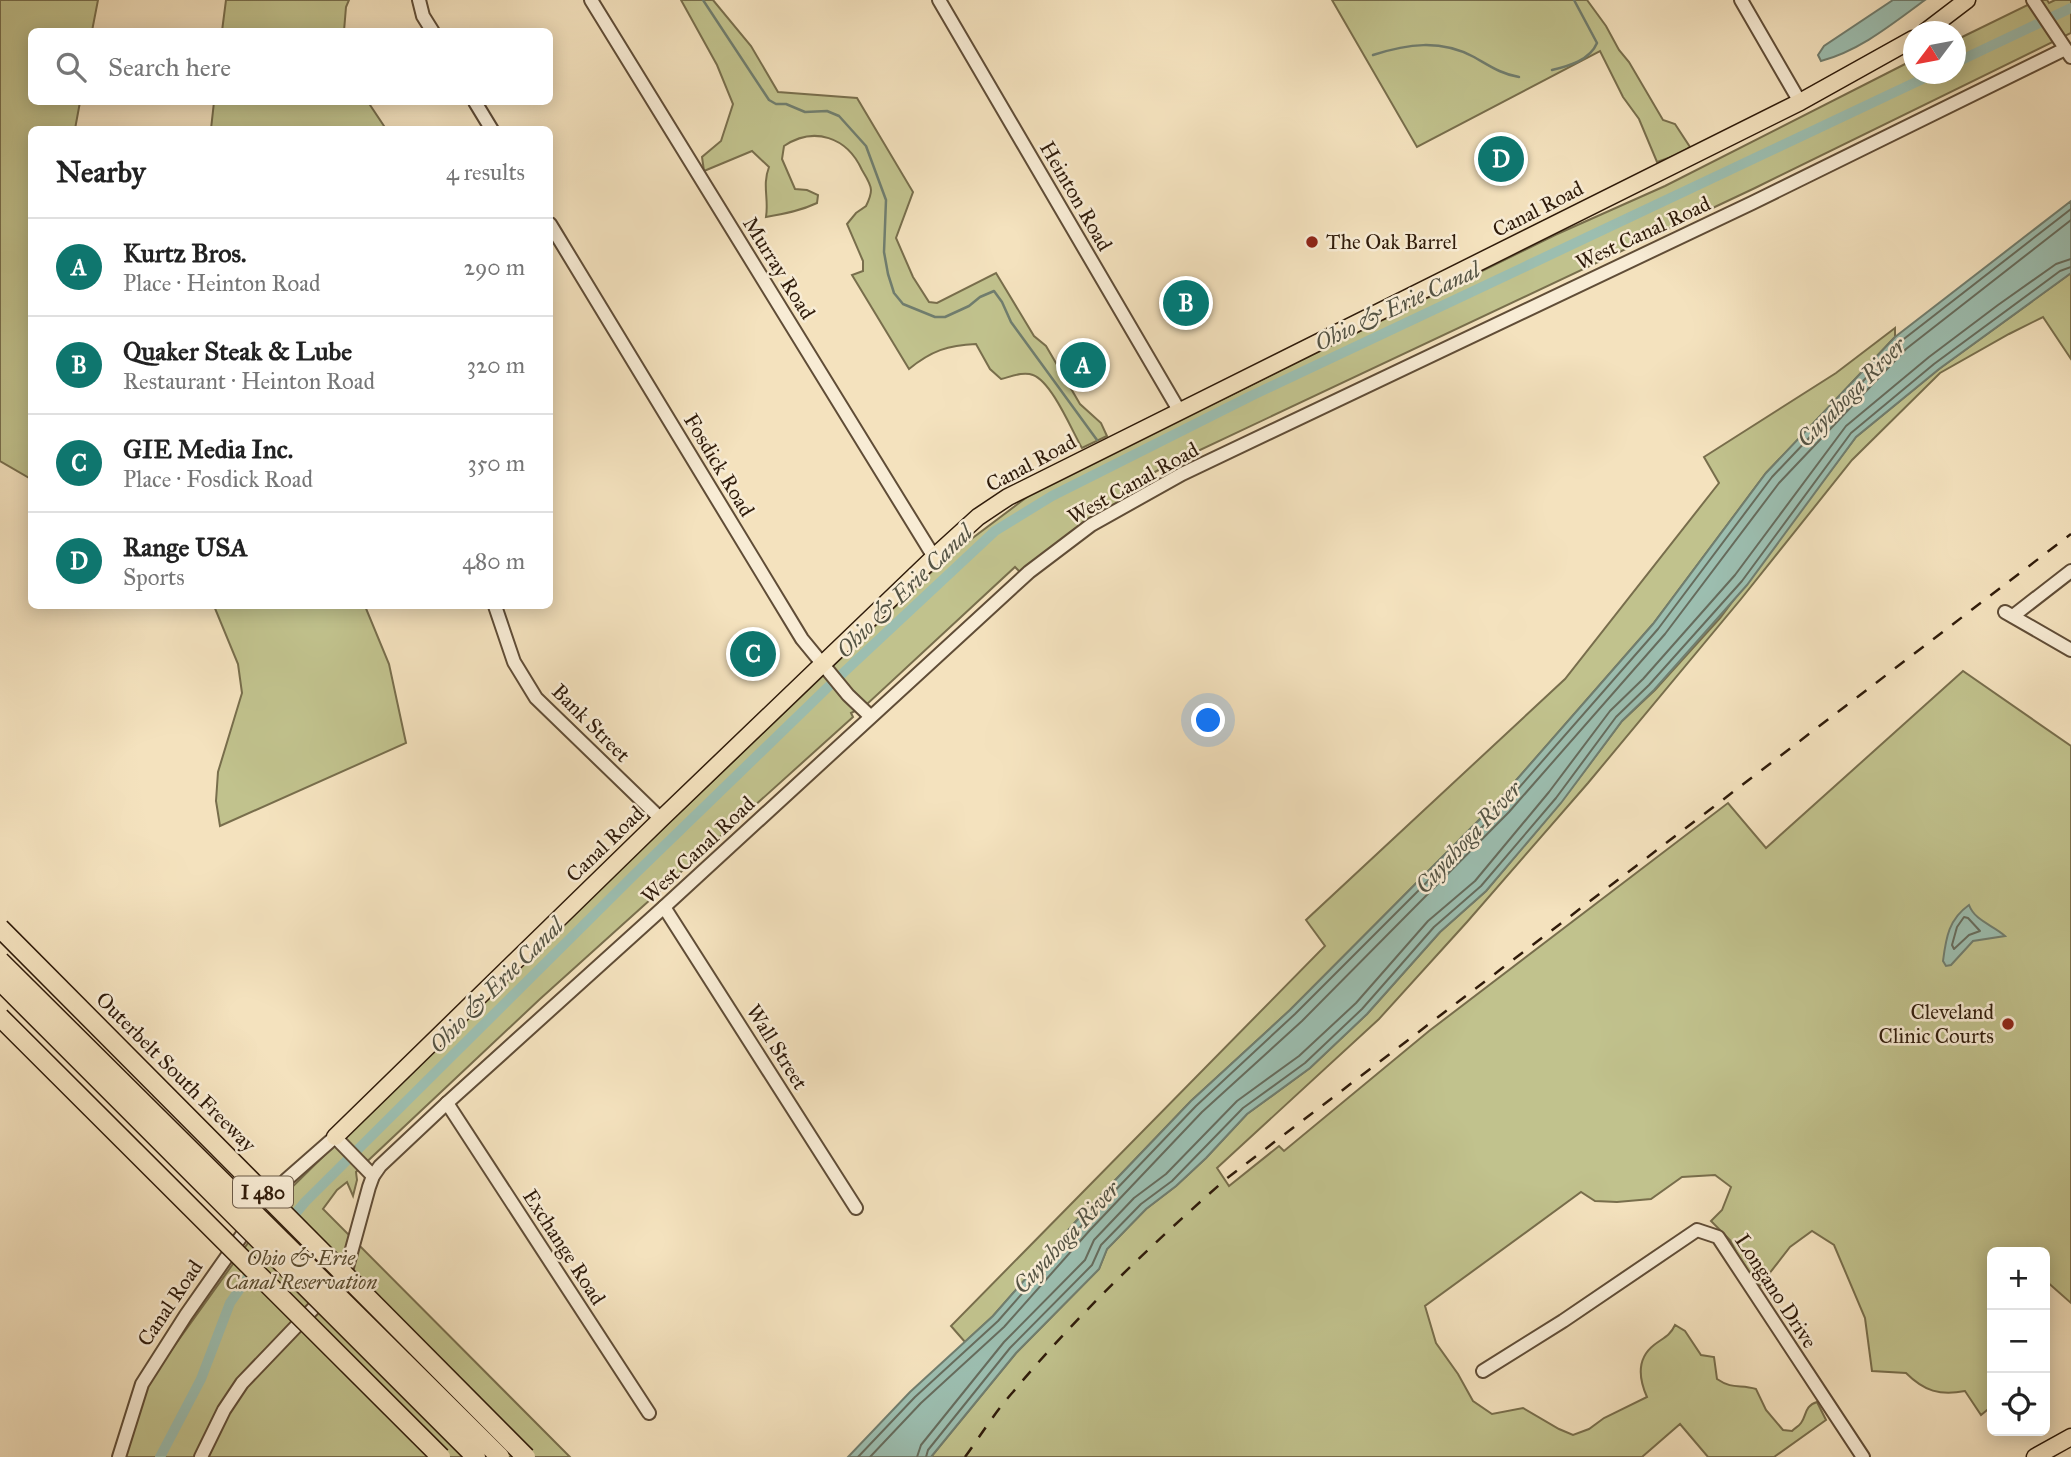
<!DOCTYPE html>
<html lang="en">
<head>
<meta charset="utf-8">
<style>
	body { margin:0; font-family:"IM FELL Great Primer",serif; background:#f6f6f6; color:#222 }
	.controls { position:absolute; right:21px; bottom:21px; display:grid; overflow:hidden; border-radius:10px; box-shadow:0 4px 18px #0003 }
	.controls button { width:63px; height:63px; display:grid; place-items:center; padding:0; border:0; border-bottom:2px solid #e0e0e0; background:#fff; color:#222; font:35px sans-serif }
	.compass { position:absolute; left:1903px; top:21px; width:63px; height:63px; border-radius:50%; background:#fff; box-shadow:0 4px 18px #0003; rotate:238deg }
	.you { position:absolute; left:1209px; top:721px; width:24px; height:24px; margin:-18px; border:5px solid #fff; border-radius:50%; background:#1a73e8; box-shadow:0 0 0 10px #1a73e833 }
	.badge { display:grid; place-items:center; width:46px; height:46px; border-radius:50%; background:#0f766e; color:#fff; font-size:23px; font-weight:700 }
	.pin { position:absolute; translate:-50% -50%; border:4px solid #fff; box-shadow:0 2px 7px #0006 }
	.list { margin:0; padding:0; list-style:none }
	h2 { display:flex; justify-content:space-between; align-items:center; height:91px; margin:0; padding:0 28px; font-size:30px }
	h2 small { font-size:23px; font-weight:400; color:#767676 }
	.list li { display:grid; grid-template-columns:46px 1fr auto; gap:21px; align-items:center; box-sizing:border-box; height:98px; padding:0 28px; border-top:2px solid #e0e0e0 }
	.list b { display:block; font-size:26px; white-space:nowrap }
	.list p { margin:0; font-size:23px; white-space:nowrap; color:#767676 }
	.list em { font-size:23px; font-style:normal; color:#767676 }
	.icon { flex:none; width:38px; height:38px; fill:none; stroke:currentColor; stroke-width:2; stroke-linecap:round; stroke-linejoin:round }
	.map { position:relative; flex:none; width:2071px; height:1457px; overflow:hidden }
	.search { position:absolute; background:#fff; box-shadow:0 4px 18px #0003; left:28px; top:28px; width:525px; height:77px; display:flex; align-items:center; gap:18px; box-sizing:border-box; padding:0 24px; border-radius:10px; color:#767676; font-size:26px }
	.panel { position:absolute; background:#fff; box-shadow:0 4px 18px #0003; left:28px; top:126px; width:525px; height:483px; border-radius:10px }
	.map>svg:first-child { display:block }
	.green { fill:#c1c28d; stroke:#786e4c; stroke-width:2 }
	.water { fill:#9cbeb0; stroke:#707d6e; stroke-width:2 }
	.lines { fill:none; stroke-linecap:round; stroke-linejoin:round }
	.shore { stroke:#666c5d; stroke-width:2 }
	.stream { stroke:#707d6e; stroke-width:2.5 }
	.canal { stroke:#9cbeb0; stroke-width:10 }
	.minor-casing { stroke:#604d37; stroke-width:16 }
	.major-casing { stroke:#2f1b0a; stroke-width:19 }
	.minor { stroke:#f8ecd5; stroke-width:12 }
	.major { stroke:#f4e2be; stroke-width:16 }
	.rail { stroke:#2f1b0a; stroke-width:2.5; stroke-dasharray:12 12; stroke-linecap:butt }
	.highway-bridge-casing { stroke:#2f1b0a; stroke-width:21; stroke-linecap:butt }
	.highway-bridge { stroke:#f4e2be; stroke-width:18 }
	.poi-dot { fill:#8f2418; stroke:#f8ecd5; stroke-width:2.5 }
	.labels { text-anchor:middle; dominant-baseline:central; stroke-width:5; stroke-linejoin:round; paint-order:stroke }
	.shield { fill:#f8ecd5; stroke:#6b5a47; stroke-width:2 }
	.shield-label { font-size:19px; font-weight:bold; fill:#2f1b0a }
	.street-label { font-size:21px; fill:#2f1b0a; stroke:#f8ecd5 }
	.poi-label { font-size:21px; fill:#2f1b0a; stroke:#f8ecd5; text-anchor:start }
	.park-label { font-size:21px; font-style:italic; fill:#5b4d31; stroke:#f8ecd5 }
	.water-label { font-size:23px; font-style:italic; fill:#555444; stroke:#f8ecd5 }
</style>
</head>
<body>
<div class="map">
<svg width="2071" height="1457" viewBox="0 0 2071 1457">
	<rect width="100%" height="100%" fill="#f4e2be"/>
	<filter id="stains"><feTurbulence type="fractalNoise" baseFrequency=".00286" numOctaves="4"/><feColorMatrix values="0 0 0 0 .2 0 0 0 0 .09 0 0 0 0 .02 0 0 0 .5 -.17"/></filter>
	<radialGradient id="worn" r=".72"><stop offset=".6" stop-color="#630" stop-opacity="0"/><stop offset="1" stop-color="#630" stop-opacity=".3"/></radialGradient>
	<g class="green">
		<polygon points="0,0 98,0 92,31 32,32 32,102 80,102 75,129 32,130 31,479 0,461"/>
		<polygon points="226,0 349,0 346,7 344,31 222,31"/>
		<path d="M681,0h32l38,46 27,46 79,6 56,94 -17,46 17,39 16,25 8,1 59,-30 38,63 12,10 34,58 21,19 6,13 -25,12c-10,-17 -30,-66 -49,-73 -10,-4 -23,2 -32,4l-11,-10 -14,-25c-28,1 -45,7 -67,25l-57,-94 11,-4v-10l-16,-37 9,-11 10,-7c2,-4 5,-11 5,-16 0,-6 -6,-15 -9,-20 -15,-33 -48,-44 -78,-24l-2,13 13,30 12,1 11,5 -1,8c-17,8 -32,11 -51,14 3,-18 -4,-32 3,-50l-17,-16 -48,20 -2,-14 19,-16 12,-37 -16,-39z"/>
		<polygon points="1332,0 1587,0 1606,26 1619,50 1629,62 1663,120 1675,124 1690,147 1677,155 1657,162 1639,119 1623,97 1600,51 1417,147"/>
		<polygon points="2038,0 2047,0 2049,3 2055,0 2071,0 2071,33 1755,188 1164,467 1144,478 1149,491 1110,511 1107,507 1020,572 1015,567 865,706 851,713 853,717 540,999 356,1172 357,1180 353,1196 347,1182 337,1190 323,1209 570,1457 121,1457 132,1405 278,1201 424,1057 946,558 1047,482 1231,395 1555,235 1665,186 1913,60 1913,74 1955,74 1956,40"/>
		<polygon points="214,102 368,102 386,129 211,129"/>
		<path d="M2071,273v86l-28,-42 -34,17 -69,39 -88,87 -111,139 -153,184 -121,139 -88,97 -162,149 12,18 50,-40 5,5 145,-120 299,-228 38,45 197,-177 108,75v557l-26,-23v-28h-53v154l-11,9 -16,-24c-25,5 -41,0 -59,-18l-34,-2 -7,-53 -31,-73 -22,-14 -22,16 -32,41 -9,-11 -19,-37 -19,-19 11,-11 9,-23 -16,-12 -33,2 -31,22 -34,3 -22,-1 -14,-9 -156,114 11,37 22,31 15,27 19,13 31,-6 36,21 14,6 16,-6 15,-11 43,-21c-8,-18 -11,-38 7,-52 9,-7 16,-9 21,-20l10,6 16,24 13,2 3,22c16,11 23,5 39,10l10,21 17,20 9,1c3,-3 7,-5 9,-8 6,-8 3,-17 16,-21l9,18 -52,37h-66l-28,-33 -38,33h-711l85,-104 83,-84 8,-20 39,-40 30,-23 30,-28 41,-44 63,-46 57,-54 73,-82 46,-41 75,-89 61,-81 33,-31 65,-72 136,-181 83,-68z"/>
		<polygon points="1895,328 1895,337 1766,473 1653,624 1498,801 1290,1010 1191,1101 1078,1219 993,1316 965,1342 951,1326 1325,946 1306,920 1565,679 1719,483 1704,457 1836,373"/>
		<polygon points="214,606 365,606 389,664 406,743 220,826 216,801 218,772 242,693 238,664"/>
	</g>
	<g class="water">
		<path d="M1893,0h32c-33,24 -64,50 -104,61l-3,-6 6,-9z"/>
		<polygon points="2071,201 2071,273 1939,369 1856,437 1747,585 1654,690 1622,721 1561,803 1486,891 1440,932 1367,1014 1310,1068 1247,1114 1206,1158 1176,1186 1146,1209 1107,1249 1099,1269 1016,1353 931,1457 848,1457 910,1392 993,1316 1078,1219 1191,1101 1290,1010 1498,801 1653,624 1766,473 1895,337"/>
		<path d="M1969,905c6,16 24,20 36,31l-32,5 -22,24 -5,1 -3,-5c3,-24 6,-42 26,-56z"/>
	</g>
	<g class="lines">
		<g class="shore">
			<polygon points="1964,917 1968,918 1980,931 1969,935 1954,949 1952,945 1957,927"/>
			<polyline points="858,1457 915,1397 998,1321 1083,1224 1196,1106 1295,1014 1503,806 1658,629 1772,477 1900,342 2071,209"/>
			<polyline points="870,1457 921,1403 1004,1327 1090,1230 1202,1112 1302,1021 1509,812 1665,634 1779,483 1906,349 2071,220"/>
			<polyline points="917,1457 921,1445 1004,1342 1085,1260 1094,1240 1134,1198 1166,1174 1237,1101 1299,1056 1356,1003 1428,921 1475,881 1549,792 1610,711 1643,679 1735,575 1846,426 1929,357 1998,305 2056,264 2071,259"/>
			<polyline points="926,1457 928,1450 1010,1348 1092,1265 1101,1245 1141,1204 1172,1181 1243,1108 1305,1063 1362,1009 1434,927 1481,886 1556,798 1616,717 1649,685 1742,581 1851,433 1934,364 2060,271 2071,267"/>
		</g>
		<g class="stream">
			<polyline points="703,0 769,100 776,104 786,104 805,112 827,111 839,116 866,146 886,200 884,252 888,274 894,293 903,304 935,317 945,317 969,306 980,297 994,291 1002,302 1011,322 1097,440"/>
			<path d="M1373,55c34,-11 67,-16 101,2 16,9 27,17 45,20"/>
			<path d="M1552,70c17,-4 38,-10 45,-27l-23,-43"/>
		</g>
		<g class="canal">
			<polyline points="1955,63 2071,8"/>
			<polyline points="160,1457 201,1379 230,1303 276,1237 305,1202 636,873 827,688 995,531 1052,496 1251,396 1933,74"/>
		</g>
		<defs>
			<g id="minor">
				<polyline points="419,0 423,16 433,32"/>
				<polyline points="591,0 934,557"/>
				<polyline points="939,0 1180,412"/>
				<polyline points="1741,0 1800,102"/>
				<polyline points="2033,0 2071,57"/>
				<polyline points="475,102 492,130"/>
				<polyline points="550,224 802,639 848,695 870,716"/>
				<polyline points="495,606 514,662 536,698 661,819"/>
				<polyline points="2005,612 2071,650"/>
				<polyline points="2013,616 2071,571"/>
				<polyline points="664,907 856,1208"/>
				<polyline points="447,1103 649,1413"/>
				<polyline points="1483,1371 1563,1321 1697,1230 1718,1237 1863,1457"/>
				<polyline points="119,1457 142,1384 186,1315 247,1228 286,1180 335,1137 373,1176"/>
				<polyline points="201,1457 224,1410 242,1383 331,1290 346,1271 369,1187 373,1176 380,1166 447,1103 664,907 1029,572 1091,525 1182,474 1752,203 2065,49"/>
			</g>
			<g id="major">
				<polyline points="1925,32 1967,0"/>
				<polyline points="335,1137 661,819 934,557 978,517 1008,497 1800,102 1913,39"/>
				<polyline points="2035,1457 2071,1437"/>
			</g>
		</defs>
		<use href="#minor" class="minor-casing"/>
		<use href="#major" class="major-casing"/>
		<use href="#minor" class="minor"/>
		<use href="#major" class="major"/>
		<path class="rail" d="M965,1457c16,-22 30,-45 48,-65 64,-77 138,-147 213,-213l845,-645"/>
		<defs>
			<g id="highway-bridge">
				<polyline points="0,928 526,1457"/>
				<polyline points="0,961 500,1457"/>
				<polyline points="0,981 476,1457"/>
				<polyline points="0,1017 441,1457"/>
			</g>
		</defs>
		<use href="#highway-bridge" class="highway-bridge-casing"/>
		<use href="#highway-bridge" class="highway-bridge"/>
	</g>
	<g class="poi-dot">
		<circle cx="1312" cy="242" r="7"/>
		<circle cx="2008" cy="1024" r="7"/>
	</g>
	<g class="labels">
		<rect class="shield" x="233" y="1176.5" width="60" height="31" rx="5"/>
		<g class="shield-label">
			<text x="263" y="1192">I 480</text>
		</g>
		<g class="street-label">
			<text transform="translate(1076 196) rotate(60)">Heinton Road</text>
			<text transform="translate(1538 209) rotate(-27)">Canal Road</text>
			<text transform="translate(1643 233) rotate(-25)">West Canal Road</text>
			<text transform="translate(779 268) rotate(58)">Murray Road</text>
			<text transform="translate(1031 463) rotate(-28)">Canal Road</text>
			<text transform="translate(719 465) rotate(59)">Fosdick Road</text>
			<text transform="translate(1133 483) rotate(-29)">West Canal Road</text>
			<text transform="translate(591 723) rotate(45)">Bank Street</text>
			<text transform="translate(605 844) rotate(-44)">Canal Road</text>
			<text transform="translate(698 850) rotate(-43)">West Canal Road</text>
			<text transform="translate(777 1047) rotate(58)">Wall Street</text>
			<text transform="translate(176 1072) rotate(45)">Outerbelt South Freeway</text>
			<text transform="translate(564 1247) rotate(57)">Exchange Road</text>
			<text transform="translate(1776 1291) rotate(57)">Longano Drive</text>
			<text transform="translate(170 1303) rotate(-56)">Canal Road</text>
		</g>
		<g class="poi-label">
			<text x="1326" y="242">The Oak Barrel</text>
			<text x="1994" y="1012" text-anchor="end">Cleveland<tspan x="1994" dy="24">Clinic Courts</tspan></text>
		</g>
		<g class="park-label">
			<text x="301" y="1258">Ohio &amp; Erie<tspan x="301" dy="24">Canal Reservation</tspan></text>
		</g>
		<g class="water-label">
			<text transform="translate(1397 306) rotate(-25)">Ohio &amp; Erie Canal</text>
			<text transform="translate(1851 392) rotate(-45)">Cuyahoga River</text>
			<text transform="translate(904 591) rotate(-44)">Ohio &amp; Erie Canal</text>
			<text transform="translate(1468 837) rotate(-47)">Cuyahoga River</text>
			<text transform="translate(496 985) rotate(-45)">Ohio &amp; Erie Canal</text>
			<text transform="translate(1066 1237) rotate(-47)">Cuyahoga River</text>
		</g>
	</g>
	<rect width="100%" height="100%" filter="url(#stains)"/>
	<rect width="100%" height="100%" fill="url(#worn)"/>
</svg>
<div class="controls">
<button>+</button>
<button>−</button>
<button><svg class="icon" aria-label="locate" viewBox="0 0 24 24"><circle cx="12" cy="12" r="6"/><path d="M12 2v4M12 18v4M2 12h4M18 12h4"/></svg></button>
</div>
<svg class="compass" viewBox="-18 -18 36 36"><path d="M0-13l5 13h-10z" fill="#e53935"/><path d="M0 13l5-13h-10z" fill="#767676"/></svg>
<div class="you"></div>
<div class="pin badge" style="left:1083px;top:365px">A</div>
<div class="pin badge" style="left:1186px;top:303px">B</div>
<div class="pin badge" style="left:753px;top:654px">C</div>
<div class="pin badge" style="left:1501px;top:159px">D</div>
<div class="search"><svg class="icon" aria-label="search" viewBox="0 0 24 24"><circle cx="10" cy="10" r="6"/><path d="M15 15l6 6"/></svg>Search here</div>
<section class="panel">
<h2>Nearby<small>4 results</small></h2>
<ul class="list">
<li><span class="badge">A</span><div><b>Kurtz Bros.</b><p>Place · Heinton Road</p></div><em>290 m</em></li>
<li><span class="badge">B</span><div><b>Quaker Steak &amp; Lube</b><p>Restaurant · Heinton Road</p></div><em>320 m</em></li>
<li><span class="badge">C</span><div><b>GIE Media Inc.</b><p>Place · Fosdick Road</p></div><em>350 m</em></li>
<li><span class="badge">D</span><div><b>Range USA</b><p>Sports</p></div><em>480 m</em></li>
</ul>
</section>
</div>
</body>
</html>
